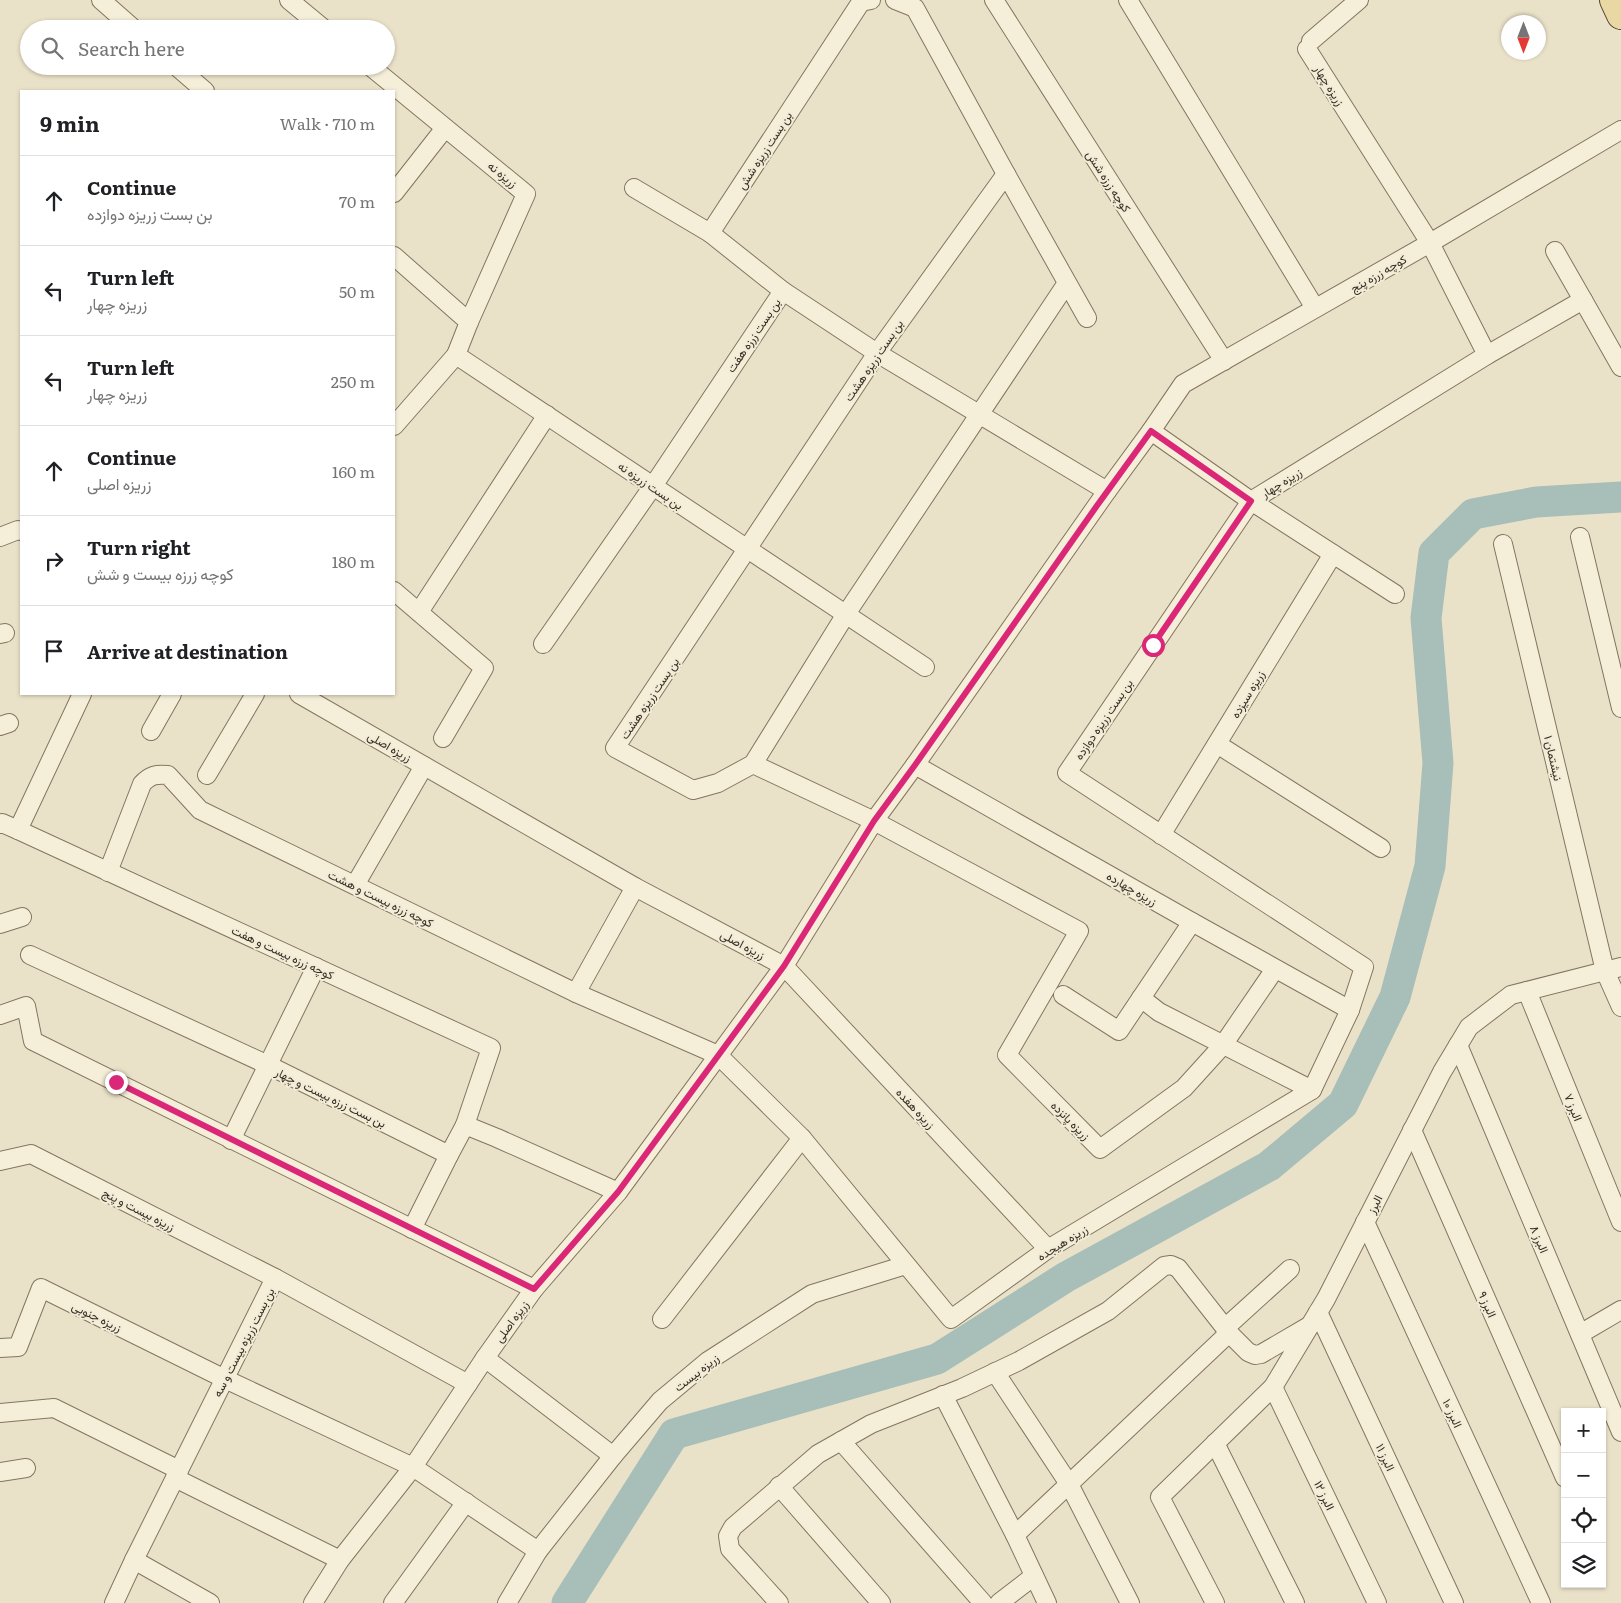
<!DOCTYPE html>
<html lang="en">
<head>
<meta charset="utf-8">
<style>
	body { margin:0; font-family:Literata,Vazirmatn,serif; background:#f6f6f6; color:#202124 }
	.controls { position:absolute; right:15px; bottom:15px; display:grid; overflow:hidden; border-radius:0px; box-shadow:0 1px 4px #0004 }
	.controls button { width:45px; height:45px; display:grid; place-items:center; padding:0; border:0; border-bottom:1px solid #e0e0e0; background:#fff; color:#202124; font:25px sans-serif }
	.compass { position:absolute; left:1501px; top:15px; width:45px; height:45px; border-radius:50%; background:#fff; box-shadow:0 1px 4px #0004; rotate:180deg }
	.stop { position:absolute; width:15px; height:15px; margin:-11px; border:4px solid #db2777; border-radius:50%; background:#fff }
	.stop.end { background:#db2777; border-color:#fff; box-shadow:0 1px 5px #0008 }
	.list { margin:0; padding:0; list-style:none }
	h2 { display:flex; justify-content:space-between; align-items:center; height:65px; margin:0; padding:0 20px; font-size:21px }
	h2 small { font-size:16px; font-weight:400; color:#757577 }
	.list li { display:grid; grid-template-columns:32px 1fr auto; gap:15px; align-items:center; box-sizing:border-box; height:90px; padding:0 20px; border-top:1px solid #e0e0e0 }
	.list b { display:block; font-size:19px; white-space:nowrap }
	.list p { margin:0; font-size:16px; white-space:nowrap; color:#757577 }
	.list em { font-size:16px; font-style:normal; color:#757577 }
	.icon { flex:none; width:28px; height:28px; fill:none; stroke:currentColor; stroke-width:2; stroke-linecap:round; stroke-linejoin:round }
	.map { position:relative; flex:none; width:1621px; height:1603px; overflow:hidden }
	.search { position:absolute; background:#fff; box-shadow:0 1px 4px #0004; left:20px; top:20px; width:375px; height:55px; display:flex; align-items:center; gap:12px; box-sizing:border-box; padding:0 18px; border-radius:28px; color:#757577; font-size:19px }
	.panel { position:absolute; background:#fff; box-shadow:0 1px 4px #0004; left:20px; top:90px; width:375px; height:605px; border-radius:0px }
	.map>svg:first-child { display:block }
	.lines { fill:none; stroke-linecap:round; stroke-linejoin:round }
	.river { stroke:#a8beb9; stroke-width:31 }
	.minor-casing { stroke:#84755f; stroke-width:20 }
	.primary-casing { stroke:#524332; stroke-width:30 }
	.minor { stroke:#f5efda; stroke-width:18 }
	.primary { stroke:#e9d8a4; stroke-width:28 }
	.route { stroke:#db2777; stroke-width:6 }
	.labels { text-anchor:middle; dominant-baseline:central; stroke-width:4; stroke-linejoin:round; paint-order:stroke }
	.street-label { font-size:12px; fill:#362c21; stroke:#f2ecd7 }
</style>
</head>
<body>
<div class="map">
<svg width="1621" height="1603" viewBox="0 0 1621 1603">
	<rect width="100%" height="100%" fill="#eae2c8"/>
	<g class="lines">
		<polyline class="river" points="567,1603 674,1434 937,1359 1066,1277 1269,1166 1343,1104 1395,997 1430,866 1438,763 1426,618 1434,553 1473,514 1536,502 1621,497"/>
		<defs>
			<g id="minor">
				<polyline points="101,0 134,29"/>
				<polyline points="289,0 324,29"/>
				<polyline points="895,0 915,8 1006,174"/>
				<polyline points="994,0 1224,361"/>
				<polyline points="1128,0 1315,308"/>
				<polyline points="1311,41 1359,0"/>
				<polyline points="176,66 205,91"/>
				<polyline points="370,66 526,194 469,322"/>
				<polyline points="634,188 710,233 861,2 871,0"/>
				<polyline points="394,193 445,128"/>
				<polyline points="710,233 783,291"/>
				<polyline points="1555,251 1583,300"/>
				<polyline points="394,256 469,322 456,355"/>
				<polyline points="1067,283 846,614 753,764 718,783 693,790 615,748 877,353 1006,174 1087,318"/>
				<polyline points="1487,355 1583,300 1621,367"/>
				<polyline points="394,426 456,355 925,667"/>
				<polyline points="1151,431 1183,384 1430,243 1621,130"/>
				<polyline points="0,537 18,530 21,531"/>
				<polyline points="1580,537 1621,708"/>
				<polyline points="1503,544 1605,971 1621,1007"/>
				<polyline points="394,591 484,668 443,738"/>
				<polyline points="419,612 547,415"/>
				<polyline points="0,634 5,633"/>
				<polyline points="543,644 653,486 783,291 877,353 1107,491"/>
				<polyline points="299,694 635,887 784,966 618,1192 534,1289 485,1358 413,1467 340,1560 313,1603"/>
				<polyline points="0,726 9,723"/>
				<polyline points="151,731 172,694"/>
				<polyline points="1217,744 1381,848"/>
				<polyline points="753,764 874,821 1079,931 1007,1055 1100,1149 1184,1088 1223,1045 1275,969"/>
				<polyline points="915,765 1192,922 1350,1010"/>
				<polyline points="207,775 255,694"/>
				<polyline points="0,824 2,823 18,830 491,1048 465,1125"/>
				<polyline points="18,830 82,694"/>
				<polyline points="1161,835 1333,554"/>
				<path d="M108,872l34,-88c8,-9 14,-10 26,-9l32,35 376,183 142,62 84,83 149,181 97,-70 264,-159 -153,-78 -18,-14"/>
				<polyline points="355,885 424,766"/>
				<polyline points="0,924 22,917"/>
				<polyline points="30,955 268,1065 449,1155 465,1125 497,1138 618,1192"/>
				<polyline points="1527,991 1621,1222"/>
				<polyline points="576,993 635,887"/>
				<polyline points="1063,995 1119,1031 1192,922"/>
				<polyline points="0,1015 26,1006 33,1041 534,1289"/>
				<polyline points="1458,1045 1621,1432"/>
				<polyline points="1312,1090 1350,1010 1364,967 1067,773 1251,501 1395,594"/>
				<polyline points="1412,1130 1565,1478"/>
				<polyline points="231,1140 316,967"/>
				<polyline points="0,1161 31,1154 275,1278"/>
				<polyline points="1365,1222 1541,1603"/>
				<polyline points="412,1229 449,1155"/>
				<polyline points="1048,1249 784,966 874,821 915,765 1107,491 1151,431 1251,501 1487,355 1430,243 1307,49"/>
				<polyline points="1318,1312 1454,1603"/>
				<polyline points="662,1319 802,1138"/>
				<polyline points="1225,1328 1290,1269"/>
				<polyline points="1580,1334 1621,1310"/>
				<polyline points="0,1348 18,1347 41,1288 225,1379 413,1467 538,1551 507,1603"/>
				<polyline points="485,1358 613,1456"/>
				<polyline points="995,1372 1069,1484 1130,1603"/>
				<polyline points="1273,1387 1377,1603"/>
				<polyline points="943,1395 1015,1535 1047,1603"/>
				<polyline points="0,1413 54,1408 179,1470"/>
				<polyline points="841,1441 983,1603"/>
				<polyline points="1215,1443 1295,1603"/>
				<polyline points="0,1472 26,1468"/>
				<polyline points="175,1478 340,1560"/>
				<polyline points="779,1486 881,1603"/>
				<polyline points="1015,1535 1229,1333"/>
				<polyline points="538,1551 613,1456 660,1401 708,1361 812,1294 906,1265"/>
				<polyline points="134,1560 210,1603"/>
				<polyline points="114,1603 134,1560 275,1278 468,1384"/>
				<polyline points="393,1603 466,1502"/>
				<polyline points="779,1603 730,1549 728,1536 733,1527 818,1454 871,1424 962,1388 1019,1361 1108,1311 1164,1266 1171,1265 1178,1268 1229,1333 1248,1352 1255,1355 1261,1354 1309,1326"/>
				<polyline points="999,1603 1034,1576"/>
				<polyline points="1215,1603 1160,1497 1273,1387 1326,1299 1442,1072 1469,1027 1511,995 1621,967"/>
			</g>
			<polyline id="primary" points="1614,0 1621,15"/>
		</defs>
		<use href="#minor" class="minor-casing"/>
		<use href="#primary" class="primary-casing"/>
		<use href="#minor" class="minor"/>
		<use href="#primary" class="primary"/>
	</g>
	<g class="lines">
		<polyline class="route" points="116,1082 534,1289 618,1192 784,966 874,821 915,765 1096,507 1151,431 1251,501 1153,645"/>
	</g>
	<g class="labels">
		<g class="street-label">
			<text transform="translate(1330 85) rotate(58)">زریزه چهار</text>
			<text transform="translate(764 150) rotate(-57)">بن بست زریزه شش</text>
			<text transform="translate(503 174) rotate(39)">زریزه نه</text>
			<text transform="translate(1109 181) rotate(57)">کوچه زرزه شش</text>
			<text transform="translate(1378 273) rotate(-30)">کوچه زرزه پنج</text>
			<text transform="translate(753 335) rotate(-56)">بن بست زرزه هفت</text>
			<text transform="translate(873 360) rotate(-56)">بن بست زریزه هشت</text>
			<text transform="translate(1281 482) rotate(-32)">زریزه چهار</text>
			<text transform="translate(651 485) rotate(34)">بن بست زریزه نه</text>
			<text transform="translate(1247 694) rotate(-59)">زریزه سیزده</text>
			<text transform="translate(649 698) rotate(-56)">بن بست زریزه هشت</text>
			<text transform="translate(1103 719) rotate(-56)">بن بست زریزه دوازده</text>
			<text transform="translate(390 746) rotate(30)">زریزه اصلی</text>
			<text transform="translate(1554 758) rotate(77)">نيشتمان ۱</text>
			<text transform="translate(1132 888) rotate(30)">زریزه چهارده</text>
			<text transform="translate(381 898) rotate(26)">کوچه زرزه بیست و هشت</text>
			<text transform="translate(743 944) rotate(28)">زریزه اصلی</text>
			<text transform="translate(283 952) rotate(25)">کوچه زرزه بیست و هفت</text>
			<text transform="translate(331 1097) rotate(26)">بن بست زرزه بیست و چهار</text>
			<text transform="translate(1574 1107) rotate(68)">البرز ۷</text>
			<text transform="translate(916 1108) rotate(47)">زریزه هفده</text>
			<text transform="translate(1071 1120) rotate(45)">زریزه پانزده</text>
			<text transform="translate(1374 1204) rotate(-63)">البرز</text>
			<text transform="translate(139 1209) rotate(27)">زریزه بیست و پنج</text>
			<text transform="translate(1540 1239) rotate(67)">البرز ۸</text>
			<text transform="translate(1062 1242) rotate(-32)">زریزه هیجده</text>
			<text transform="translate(1488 1304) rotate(66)">البرز ۹</text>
			<text transform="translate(97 1316) rotate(26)">زریزه جنوبی</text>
			<text transform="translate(511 1321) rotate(-54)">زریزه اصلی</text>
			<text transform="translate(243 1342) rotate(-63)">بن بست زریزه بیست و سه</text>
			<text transform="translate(696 1372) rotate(-38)">زریزه بیست</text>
			<text transform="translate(1453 1413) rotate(65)">البرز ۱۰</text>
			<text transform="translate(1386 1457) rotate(65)">البرز ۱۱</text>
			<text transform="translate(1325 1495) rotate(64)">البرز ۱۲</text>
		</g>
	</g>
</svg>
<div class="controls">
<button>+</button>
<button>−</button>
<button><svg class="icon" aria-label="locate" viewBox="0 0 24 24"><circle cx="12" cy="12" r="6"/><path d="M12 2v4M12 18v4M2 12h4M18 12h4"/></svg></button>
<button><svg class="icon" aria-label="layers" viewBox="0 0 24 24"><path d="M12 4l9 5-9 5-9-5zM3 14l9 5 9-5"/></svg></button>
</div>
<svg class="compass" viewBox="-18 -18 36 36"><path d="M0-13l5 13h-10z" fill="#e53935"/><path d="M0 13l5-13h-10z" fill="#757577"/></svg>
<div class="stop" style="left:1153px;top:645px"></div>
<div class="stop end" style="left:116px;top:1082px"></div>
<div class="search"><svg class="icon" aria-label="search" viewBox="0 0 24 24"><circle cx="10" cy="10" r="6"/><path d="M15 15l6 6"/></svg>Search here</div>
<section class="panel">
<h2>9 min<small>Walk · 710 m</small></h2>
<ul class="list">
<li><svg class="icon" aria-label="ahead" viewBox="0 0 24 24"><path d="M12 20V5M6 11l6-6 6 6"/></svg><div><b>Continue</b><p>بن بست زریزه دوازده</p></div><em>70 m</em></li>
<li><svg class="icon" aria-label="left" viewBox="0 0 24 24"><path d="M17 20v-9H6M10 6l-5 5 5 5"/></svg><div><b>Turn left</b><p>زریزه چهار</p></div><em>50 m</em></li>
<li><svg class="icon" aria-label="left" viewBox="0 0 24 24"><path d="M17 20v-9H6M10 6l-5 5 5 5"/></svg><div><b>Turn left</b><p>زریزه چهار</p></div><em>250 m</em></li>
<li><svg class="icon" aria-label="ahead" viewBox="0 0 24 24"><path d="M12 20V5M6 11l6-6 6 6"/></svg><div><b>Continue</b><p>زریزه اصلی</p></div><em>160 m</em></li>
<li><svg class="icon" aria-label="right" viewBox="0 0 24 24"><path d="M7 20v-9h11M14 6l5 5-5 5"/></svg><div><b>Turn right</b><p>کوچه زرزه بیست و شش</p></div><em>180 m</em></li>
<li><svg class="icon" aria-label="arrive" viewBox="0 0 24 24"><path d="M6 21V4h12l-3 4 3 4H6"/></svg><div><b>Arrive at destination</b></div></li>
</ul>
</section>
</div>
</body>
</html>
